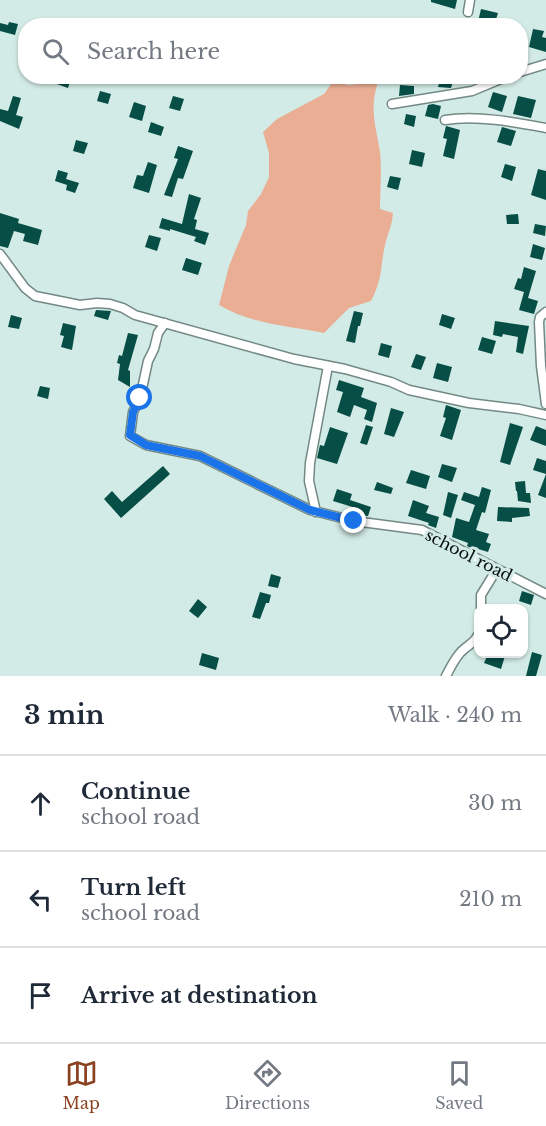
<!DOCTYPE html>
<html lang="en">
<head>
<meta charset="utf-8">
<style>
	body { margin:0; font-family:"Libre Baskerville",serif; background:#f6f6f7; color:#1f2937 }
	.controls { position:absolute; right:18px; bottom:18px; display:grid; overflow:hidden; border-radius:12px; box-shadow:0 2px 4px #0004 }
	.controls button { width:54px; height:54px; display:grid; place-items:center; padding:0; border:0; border-bottom:2px solid #e0e1e3; background:#fff; color:#1f2937; font:30px sans-serif }
	.stop { position:absolute; width:18px; height:18px; margin:-14px; border:4px solid #1a73e8; border-radius:50%; background:#fff }
	.stop.end { background:#1a73e8; border-color:#fff; box-shadow:0 2px 6px #0008 }
	.list { margin:0; padding:0; list-style:none }
	h2 { display:flex; justify-content:space-between; align-items:center; height:78px; margin:0; padding:0 24px; font-size:26px }
	h2 small { font-size:20px; font-weight:400; color:#747a83 }
	.list li { display:grid; grid-template-columns:39px 1fr auto; gap:18px; align-items:center; box-sizing:border-box; height:96px; padding:0 24px; border-top:2px solid #e0e1e3 }
	.list b { display:block; font-size:22px; white-space:nowrap }
	.list p { margin:0; font-size:20px; white-space:nowrap; color:#747a83 }
	.list em { font-size:20px; font-style:normal; color:#747a83 }
	.icon { flex:none; width:33px; height:33px; fill:none; stroke:currentColor; stroke-width:2; stroke-linecap:round; stroke-linejoin:round }
	.map { position:relative; flex:none; width:546px; height:676px; overflow:hidden }
	.search { position:absolute; background:#fff; box-shadow:0 2px 4px #0004; left:18px; right:18px; top:18px; height:66px; display:flex; align-items:center; gap:15px; box-sizing:border-box; padding:0 21px; border-radius:24px; color:#747a83; font-size:22px }
	.sheet { height:366px; background:#fff }
	nav { display:flex; justify-content:space-around; align-items:center; box-sizing:border-box; height:84px; border-top:2px solid #e0e1e3; background:#fff; font-size:16px; color:#747a83 }
	nav a { display:grid; justify-items:center; gap:3px }
	nav .on { color:#8a4221 }
	.map>svg:first-child { display:block }
	.green { fill:#eaae95 }
	.building { fill:#064e46 }
	.lines { fill:none; stroke-linecap:round; stroke-linejoin:round }
	.minor-casing { stroke:#738985; stroke-width:11 }
	.minor { stroke:#fff; stroke-width:8 }
	.route { stroke:#1a73e8; stroke-width:8 }
	.labels { text-anchor:middle; dominant-baseline:central; stroke-width:6; stroke-linejoin:round; paint-order:stroke }
	.street-label { font-size:16px; fill:#060e0d; stroke:#d3ebe6 }
</style>
</head>
<body>
<div class="map">
<svg width="546" height="676" viewBox="0 0 546 676">
	<rect width="100%" height="100%" fill="#d3ebe6"/>
	<path class="green" d="M334,80l14,5 30,-3c-9,27 -2,44 2,70 2,19 0,39 0,57l13,4c-1,14 -5,19 -8,32 -5,23 -2,33 -14,56l-22,7 -25,25c-36,-7 -73,-9 -105,-28l10,-39 17,-41 2,-14 13,-17 8,-17v-24l-6,-21 14,-13 47,-25z"/>
	<g class="building">
		<polygon points="431,0 457,0 455,9 431,2"/>
		<polygon points="481,9 498,13 494,26 477,26"/>
		<polygon points="9,22 18,24 15,35 0,31 0,23 8,25"/>
		<polygon points="533,29 544,31 542,37 546,38 546,52 529,47"/>
		<polygon points="56,76 71,78 68,88 54,83"/>
		<polygon points="441,76 454,78 451,88 438,87"/>
		<polygon points="400,85 414,86 414,94 399,96"/>
		<polygon points="100,91 111,94 108,104 97,101"/>
		<polygon points="493,92 507,96 502,112 488,107"/>
		<polygon points="13,96 21,98 16,115 23,117 19,129 0,121 0,109 8,111"/>
		<polygon points="173,96 184,99 180,111 169,108"/>
		<polygon points="518,96 536,100 531,118 513,114"/>
		<polygon points="134,102 146,106 142,121 129,117"/>
		<polygon points="433,104 441,106 438,119 425,116 428,105"/>
		<polygon points="406,114 416,116 414,127 404,124"/>
		<polygon points="151,122 164,127 161,136 148,132"/>
		<polygon points="446,126 460,130 454,159 443,156 447,139 443,138"/>
		<polygon points="502,127 516,131 511,146 497,142"/>
		<polygon points="76,140 88,143 84,154 73,151"/>
		<polygon points="178,146 193,151 183,179 178,178 172,197 164,195 178,159 174,158"/>
		<polygon points="412,150 425,153 422,167 409,164"/>
		<polygon points="148,162 157,165 149,193 133,188 137,175 143,176"/>
		<polygon points="505,164 516,167 512,181 501,177"/>
		<polygon points="538,169 546,171 546,200 531,195"/>
		<polygon points="58,170 68,173 66,179 79,183 75,193 66,190 67,185 55,181"/>
		<polygon points="390,176 401,178 398,190 387,187"/>
		<polygon points="189,194 201,198 194,219 197,220 195,229 209,233 205,245 194,241 196,237 170,229 170,231 159,228 162,218 182,224"/>
		<polygon points="0,213 19,219 18,223 42,230 38,245 23,241 25,234 14,231 8,248 0,246"/>
		<polygon points="518,214 519,224 507,224 506,215"/>
		<polygon points="535,224 546,226 545,236 533,233"/>
		<polygon points="149,235 161,238 157,251 145,247"/>
		<polygon points="533,244 545,248 542,260 530,257"/>
		<polygon points="186,258 202,263 198,275 182,270"/>
		<polygon points="524,267 536,271 528,298 538,301 534,314 519,310 524,292 514,289 518,278 521,279"/>
		<polygon points="96,310 111,311 108,320 94,316"/>
		<polygon points="354,311 363,313 360,326 358,326 355,343 346,341"/>
		<polygon points="442,314 455,318 451,329 439,325"/>
		<polygon points="11,315 22,318 19,329 8,327"/>
		<polygon points="495,321 529,326 523,354 516,352 518,337 503,334 502,337 493,335"/>
		<polygon points="63,323 76,326 72,350 61,347 64,336 60,335"/>
		<polygon points="128,333 138,335 128,370 130,371 130,387 118,380 120,364 117,363 119,355 122,356"/>
		<polygon points="482,337 496,341 492,354 478,350"/>
		<polygon points="381,343 392,346 389,358 378,355"/>
		<polygon points="416,354 426,357 421,370 411,367"/>
		<polygon points="437,363 452,367 448,382 433,378"/>
		<polygon points="339,380 364,388 361,397 377,403 372,422 364,419 367,410 354,405 350,417 337,412 343,392 336,390"/>
		<polygon points="40,386 50,388 48,399 37,396"/>
		<polygon points="446,405 461,410 452,440 440,436 446,418 443,417"/>
		<polygon points="391,408 404,412 394,437 384,434"/>
		<polygon points="510,423 523,427 510,465 500,462"/>
		<polygon points="366,425 373,427 367,445 360,443"/>
		<polygon points="536,426 546,430 546,446 530,440"/>
		<polygon points="330,427 348,433 337,464 317,458 320,445 324,446"/>
		<polygon points="537,458 546,461 546,498 538,495 546,474 533,470"/>
		<polygon points="442,464 457,468 452,482 438,477"/>
		<polygon points="163,466 170,474 121,518 104,499 112,491 122,502"/>
		<polygon points="411,470 430,476 426,489 406,483"/>
		<polygon points="525,481 526,493 530,493 531,503 518,501 517,491 516,491 515,482"/>
		<polygon points="377,482 393,488 391,494 374,490"/>
		<polygon points="482,487 491,490 485,513 482,512 476,530 489,534 486,542 491,544 488,552 475,548 475,550 467,546 468,543 452,537 456,518 469,522 475,505 461,500 464,492 479,497"/>
		<polygon points="337,489 352,494 350,500 371,507 368,516 357,515 359,509 333,501"/>
		<polygon points="448,492 458,495 451,518 443,515"/>
		<polygon points="413,500 429,506 426,513 439,517 436,528 428,525 429,523 408,516"/>
		<polygon points="498,507 529,508 530,516 512,518 512,522 497,521"/>
		<polygon points="271,574 281,577 278,588 268,586"/>
		<polygon points="522,591 534,595 531,605 519,601"/>
		<polygon points="260,592 271,595 269,603 266,603 260,619 252,617"/>
		<polygon points="198,599 207,607 198,618 189,611"/>
		<polygon points="532,652 542,655 536,676 526,676"/>
		<polygon points="202,653 219,658 216,670 199,665"/>
		<polygon points="488,654 505,656 501,669 484,663"/>
	</g>
	<g class="lines">
		<defs>
			<g id="minor">
				<polyline points="468,12 470,0"/>
				<polyline points="520,72 546,64"/>
				<polyline points="392,104 472,91 508,76"/>
				<path d="M445,120c32,-5 69,2 101,8"/>
				<polyline points="0,254 25,288 35,296 80,305 97,303 110,304 123,308 135,315 294,359 345,369 391,382 409,390 469,403 519,409 546,415"/>
				<polyline points="546,312 540,317 539,322 541,366 546,404"/>
				<polyline points="165,323 158,333 154,349 148,361 140,398 133,412 130,436 146,445 200,456 310,510 354,521 422,530 546,594"/>
				<polyline points="316,512 309,481 310,463 328,366"/>
				<polyline points="481,608 481,595 497,569"/>
				<path d="M446,676c4,-8 8,-16 14,-23 6,-7 15,-10 18,-18"/>
			</g>
		</defs>
		<use href="#minor" class="minor-casing"/>
		<use href="#minor" class="minor"/>
	</g>
	<g class="lines">
		<polyline class="route" points="140,398 133,412 130,435 146,445 200,456 310,510 354,521"/>
	</g>
	<g class="labels">
		<g class="street-label">
			<text transform="translate(469 555) rotate(27)">school road</text>
		</g>
	</g>
</svg>
<div class="controls">
<button><svg class="icon" aria-label="locate" viewBox="0 0 24 24"><circle cx="12" cy="12" r="6"/><path d="M12 2v4M12 18v4M2 12h4M18 12h4"/></svg></button>
</div>
<div class="stop" style="left:140px;top:398px"></div>
<div class="stop end" style="left:354px;top:521px"></div>
<div class="search"><svg class="icon" aria-label="search" viewBox="0 0 24 24"><circle cx="10" cy="10" r="6"/><path d="M15 15l6 6"/></svg>Search here</div>
</div>
<section class="sheet">
<h2>3 min<small>Walk · 240 m</small></h2>
<ul class="list">
<li><svg class="icon" aria-label="ahead" viewBox="0 0 24 24"><path d="M12 20V5M6 11l6-6 6 6"/></svg><div><b>Continue</b><p>school road</p></div><em>30 m</em></li>
<li><svg class="icon" aria-label="left" viewBox="0 0 24 24"><path d="M17 20v-9H6M10 6l-5 5 5 5"/></svg><div><b>Turn left</b><p>school road</p></div><em>210 m</em></li>
<li><svg class="icon" aria-label="arrive" viewBox="0 0 24 24"><path d="M6 21V4h12l-3 4 3 4H6"/></svg><div><b>Arrive at destination</b></div></li>
</ul>
</section>
<nav>
<a class="on"><svg class="icon" aria-label="map" viewBox="0 0 24 24"><path d="M3 6l6-2 6 2 6-2v14l-6 2-6-2-6 2zM9 4v14M15 6v14"/></svg>Map</a>
<a><svg class="icon" aria-label="directions" viewBox="0 0 24 24"><path d="M12 3l9 9-9 9-9-9zM9 14v-3h6M13 9l2 2-2 2"/></svg>Directions</a>
<a><svg class="icon" aria-label="saved" viewBox="0 0 24 24"><path d="M7 4h10v16l-5-4-5 4z"/></svg>Saved</a>
</nav>
</body>
</html>
